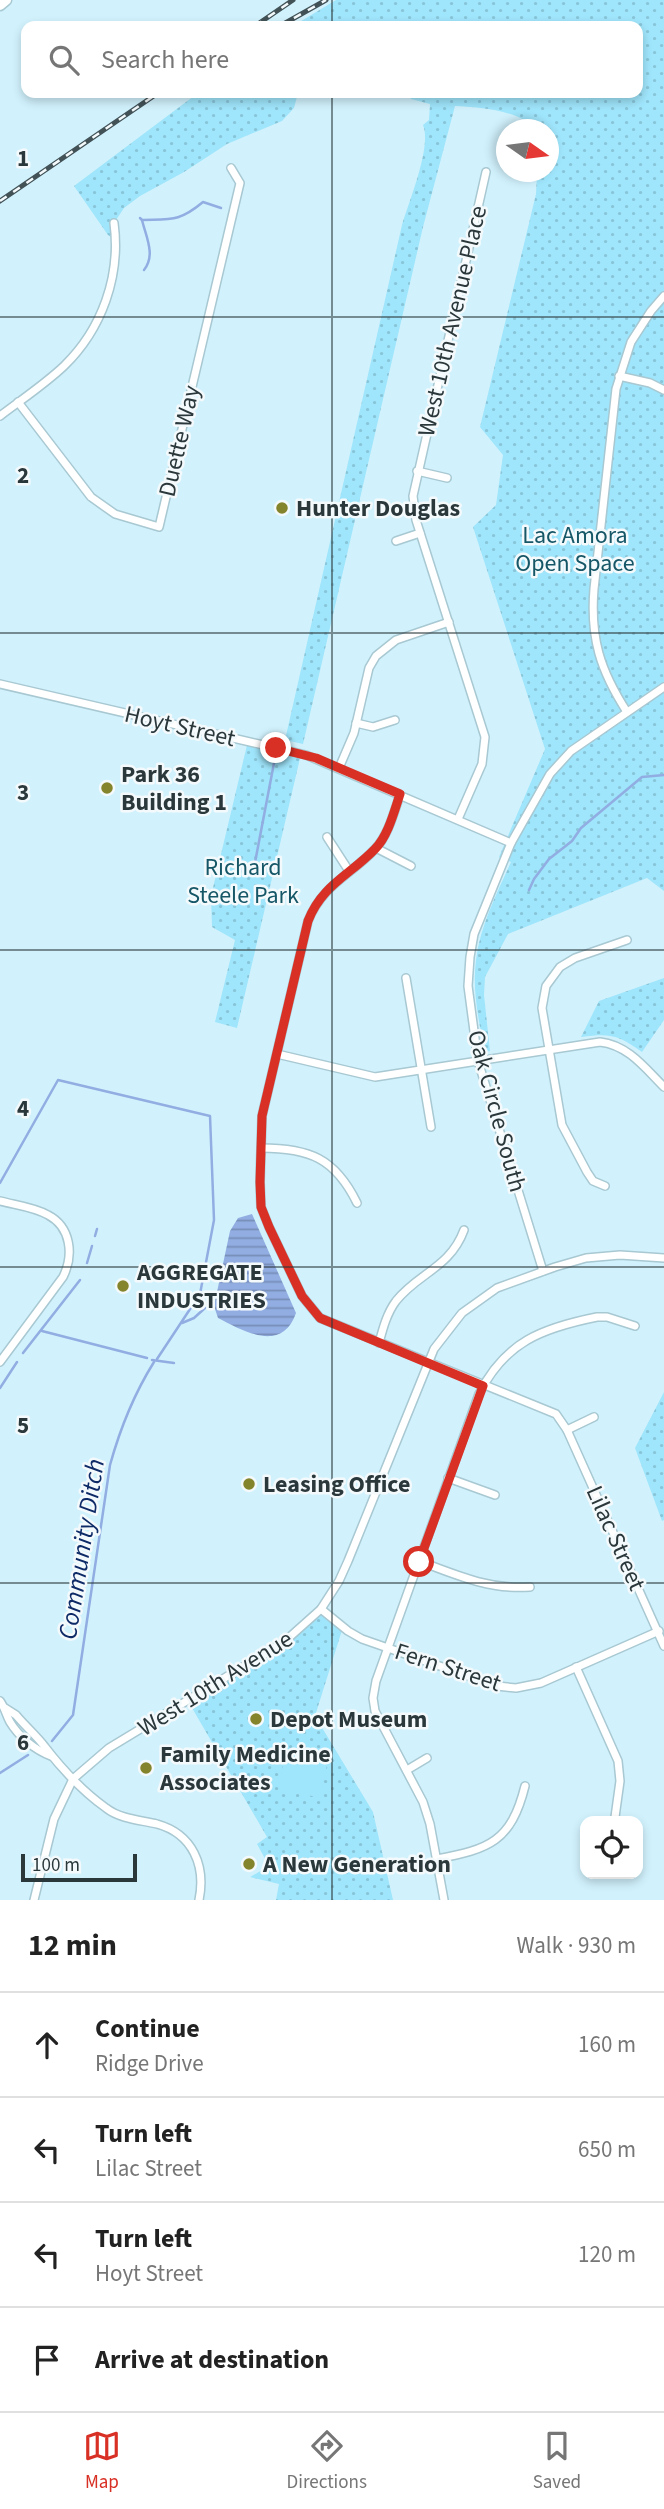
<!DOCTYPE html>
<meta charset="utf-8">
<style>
:root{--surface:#fff;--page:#f6f6f6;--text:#222;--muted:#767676;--line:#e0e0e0;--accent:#d93025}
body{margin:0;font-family:"Source Sans 3",sans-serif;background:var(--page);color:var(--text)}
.controls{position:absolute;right:21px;bottom:21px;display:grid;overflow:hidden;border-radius:14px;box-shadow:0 4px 10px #0003}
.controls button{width:63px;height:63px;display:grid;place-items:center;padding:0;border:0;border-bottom:2px solid var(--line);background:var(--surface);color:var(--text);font:35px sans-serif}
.compass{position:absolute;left:496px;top:119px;width:63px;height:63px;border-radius:50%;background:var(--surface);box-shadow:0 4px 10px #0003;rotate:104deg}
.scale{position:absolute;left:21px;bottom:18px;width:116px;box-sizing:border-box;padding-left:7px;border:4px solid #2a373b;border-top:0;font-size:19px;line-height:24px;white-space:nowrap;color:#2a373b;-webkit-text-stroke:5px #f4fafc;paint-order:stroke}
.stop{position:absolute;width:21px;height:21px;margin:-16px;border:5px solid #d93025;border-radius:50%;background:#fff}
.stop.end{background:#d93025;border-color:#fff;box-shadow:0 2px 7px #0008}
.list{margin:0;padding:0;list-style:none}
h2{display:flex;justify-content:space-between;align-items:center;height:91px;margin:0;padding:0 28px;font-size:30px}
h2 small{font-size:23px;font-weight:400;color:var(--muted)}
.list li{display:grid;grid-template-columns:46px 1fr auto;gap:21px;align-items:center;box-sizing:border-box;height:105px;padding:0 28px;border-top:2px solid var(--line)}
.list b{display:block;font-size:26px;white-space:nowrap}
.list p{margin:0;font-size:23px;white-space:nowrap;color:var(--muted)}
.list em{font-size:23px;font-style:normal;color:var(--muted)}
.icon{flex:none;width:38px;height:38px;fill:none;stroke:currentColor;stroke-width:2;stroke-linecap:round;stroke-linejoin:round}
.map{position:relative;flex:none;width:664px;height:1900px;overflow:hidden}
.search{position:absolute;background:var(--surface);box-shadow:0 4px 10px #0003;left:21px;right:21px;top:21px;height:77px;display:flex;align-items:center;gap:18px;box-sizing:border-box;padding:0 24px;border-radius:14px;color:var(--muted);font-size:26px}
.sheet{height:511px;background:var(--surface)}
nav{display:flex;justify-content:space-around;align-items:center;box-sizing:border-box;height:98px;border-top:2px solid var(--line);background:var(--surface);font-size:19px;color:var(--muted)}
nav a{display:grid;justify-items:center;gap:4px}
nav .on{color:var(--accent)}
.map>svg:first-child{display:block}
.park{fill:url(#park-dots)}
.pitch{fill:#9fe5fb}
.water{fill:url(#water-rules)}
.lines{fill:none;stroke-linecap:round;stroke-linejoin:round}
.stream{stroke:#91ade2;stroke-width:2.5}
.street-casing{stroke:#a8c8d2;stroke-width:10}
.secondary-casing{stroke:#a8c8d2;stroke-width:13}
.street{stroke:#fff;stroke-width:7}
.secondary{stroke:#fff;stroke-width:10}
.rail-casing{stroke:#425257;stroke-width:5}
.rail{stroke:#f4fafc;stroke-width:2.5;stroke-dasharray:8;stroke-linecap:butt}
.route{stroke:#d93025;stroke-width:9}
.grid{fill:none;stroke:#2a373b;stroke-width:2;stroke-opacity:0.55}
.poi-dot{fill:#84842d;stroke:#f4fafc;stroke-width:2.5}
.labels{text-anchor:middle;stroke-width:5;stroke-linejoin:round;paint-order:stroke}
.street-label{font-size:24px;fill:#2a373b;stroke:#f4fafc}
.poi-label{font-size:24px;font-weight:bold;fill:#2a373b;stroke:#f4fafc;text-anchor:start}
.park-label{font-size:24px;fill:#155667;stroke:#f4fafc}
.water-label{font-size:26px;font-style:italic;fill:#0e2b68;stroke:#f4fafc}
.grid-label{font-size:23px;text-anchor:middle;font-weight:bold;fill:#2a373b;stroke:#f4fafc;stroke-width:5;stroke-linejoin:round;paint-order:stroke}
</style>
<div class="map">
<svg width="664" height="1900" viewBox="0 0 664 1900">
<defs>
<pattern id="park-dots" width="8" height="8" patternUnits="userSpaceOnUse" patternTransform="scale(1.75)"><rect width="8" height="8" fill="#9fe5fb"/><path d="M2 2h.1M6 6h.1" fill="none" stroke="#89c5d8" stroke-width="1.8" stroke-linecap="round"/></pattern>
<pattern id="water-rules" width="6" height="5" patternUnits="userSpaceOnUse" patternTransform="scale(1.75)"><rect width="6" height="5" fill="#91ade2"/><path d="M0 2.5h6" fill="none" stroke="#778eb8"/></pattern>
</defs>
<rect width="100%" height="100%" fill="#d1f2fd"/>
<g class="park">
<path d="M336 0H664V891L647 878 508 934 485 977 484 995 490 1051 485 1052C479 1023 472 990 476 960 480 926 497 893 511 862L499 857 545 749 473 527 496 505 503 455 480 427 536 194 537 172H548V130L533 129C522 110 476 107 455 106L423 227 303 744 285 740 402 225C409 201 432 146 423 125L429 120 430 104 411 99 408 93H638V26H293Z"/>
<polygon points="198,93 298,93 294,108 282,121 227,144 184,172 140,196 124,208 114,223 116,240 108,235 74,186"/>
<polygon points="248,741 301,754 237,1028 215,1022 235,940 212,927 211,896"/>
<path d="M664 978V1020L642 1052C618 1035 611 1033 581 1037L599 1001Z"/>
<polygon points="664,1392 664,1520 662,1521 635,1448"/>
<polygon points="321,1609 343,1627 315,1716 373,1812 393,1900 276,1900 279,1884 250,1877 269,1866 257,1844 267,1837 188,1701 277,1647"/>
</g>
<polygon class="pitch" points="286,1751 328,1760 320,1798 278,1788"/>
<path class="water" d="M252 1214 296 1313C282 1353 245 1332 218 1318L214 1306 230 1231 238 1218Z"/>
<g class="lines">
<g class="stream">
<path d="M140 218 142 220C171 219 179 222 203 202L221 208"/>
<path d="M142 220C146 237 156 255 144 270"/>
<polyline points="253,873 274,763"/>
<polyline points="529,890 534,879 549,859 572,841 581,828 642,777 664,775"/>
<polyline points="0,1183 58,1080 210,1116 214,1220 200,1294 157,1359"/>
<polyline points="95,1236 97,1229"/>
<polyline points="87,1263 92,1246"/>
<polyline points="182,1323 194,1318 205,1308"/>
<polyline points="42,1331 147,1358"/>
<polyline points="23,1353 80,1280"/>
<polyline points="152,1360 174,1363"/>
<polyline points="0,1388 17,1362"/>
<path d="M52 1741 73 1715 110 1465C120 1429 134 1394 154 1362"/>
<polyline points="0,1773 28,1755"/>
</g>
<defs>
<g id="street">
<polyline points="619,376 650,383 664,390"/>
<polyline points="18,402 91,497 115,514 159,527 240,183 231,168"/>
<path d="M0 416C21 400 45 384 64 366 102 329 121 276 114 223"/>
<polyline points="417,471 447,478"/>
<polyline points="396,541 420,533"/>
<polyline points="0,684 306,755 511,843"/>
<path d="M627 712C600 670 590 638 594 589L616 389 631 342 651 311 664 296"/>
<polyline points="356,723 373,727 395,720"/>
<polyline points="339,768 354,733 369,668 376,656 396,640 449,622"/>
<path d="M400 795C394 812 388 836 375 849 351 875 322 885 308 921L262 1116 260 1182 261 1207 269 1227 302 1296 320 1318 556 1414 567 1430 664 1646"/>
<polyline points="458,819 482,764 485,737 416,520 413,496 486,172"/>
<polyline points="327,837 349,871"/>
<polyline points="376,848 411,866"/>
<polyline points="406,978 431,1127"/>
<path d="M277 1054 375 1077 600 1042C628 1045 645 1068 664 1087"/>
<path d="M261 1148C309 1148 335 1158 357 1203"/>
<polyline points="605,1186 593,1181 587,1172 562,1125 542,1008 546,986 560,967 575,958 627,940"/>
<path d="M0 1201C15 1205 34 1207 48 1215 71 1227 74 1255 63 1277L0 1362"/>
<polyline points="543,1271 478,1061 468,986 470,957 474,934 511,843 550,774 571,751 664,687"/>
<path d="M379 1343C383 1328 387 1313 396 1301 418 1273 450 1268 464 1230"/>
<polyline points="567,1430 594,1417"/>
<polyline points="448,1478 495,1495"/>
<path d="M419 1561C456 1575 490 1590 530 1587"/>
<polyline points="321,1609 348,1631 362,1639 497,1686 516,1688 541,1683 659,1631"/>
<polyline points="576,1667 618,1761 620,1781 615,1817"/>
<path d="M0 1701C5 1708 6 1715 10 1722 19 1737 35 1750 51 1756"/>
<path d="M5 1708 16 1715C25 1726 37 1736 45 1747 62 1769 82 1791 106 1808 120 1819 140 1820 157 1824 193 1834 206 1866 199 1900"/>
<polyline points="407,1770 427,1758"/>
<path d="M437 1859C489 1849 511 1842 525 1786"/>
<polyline points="34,1900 54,1819 73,1779 109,1748 284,1642 321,1609 339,1581 348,1561 434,1349 462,1313 497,1288 555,1267 586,1258 620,1255 664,1258"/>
<path d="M444 1900 430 1824 423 1802 375 1711 373 1698 376 1681 479 1394C505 1342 542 1328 597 1317H607L635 1326"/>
</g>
<polyline id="secondary" points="0,5 6,0"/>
</defs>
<use href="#street" class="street-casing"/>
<use href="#secondary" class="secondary-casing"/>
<use href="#street" class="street"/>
<use href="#secondary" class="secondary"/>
<defs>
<g id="rail">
<polyline points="255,26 293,0"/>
<polyline points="280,26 326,0"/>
<polyline points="0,201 158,93"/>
</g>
</defs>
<use href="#rail" class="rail-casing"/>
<use href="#rail" class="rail"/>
</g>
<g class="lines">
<path class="route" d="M276 748 316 758 400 794C394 812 388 836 375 849 350 875 322 885 308 921L262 1116 260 1182 261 1207 269 1227 302 1296 320 1318 483 1386 419 1562"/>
</g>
<path class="grid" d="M332 0V26M332 93V1900M0 317H664M0 633H664M0 950H664M0 1267H664M0 1583H664"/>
<g class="poi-dot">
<circle cx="282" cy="508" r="7"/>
<circle cx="107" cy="788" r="7"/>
<circle cx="123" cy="1286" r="7"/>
<circle cx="249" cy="1484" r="7"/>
<circle cx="256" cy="1719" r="7"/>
<circle cx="146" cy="1768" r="7"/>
<circle cx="249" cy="1864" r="7"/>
</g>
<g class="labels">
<g class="street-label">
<text transform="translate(452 321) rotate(-77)" y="8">West 10th Avenue Place</text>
<text transform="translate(179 441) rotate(-77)" y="8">Duette Way</text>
<text transform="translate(180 726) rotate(13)" y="8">Hoyt Street</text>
<text transform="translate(497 1111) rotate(75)" y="8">Oak Circle South</text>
<text transform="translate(616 1538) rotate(66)" y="8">Lilac Street</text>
<text transform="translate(448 1667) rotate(18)" y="8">Fern Street</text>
<text transform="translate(215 1683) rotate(-32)" y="8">West 10th Avenue</text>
</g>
<g class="poi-label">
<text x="296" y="516">Hunter Douglas</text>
<text x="121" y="782">Park 36<tspan x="121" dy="28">Building 1</tspan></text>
<text x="137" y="1280">AGGREGATE<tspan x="137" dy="28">INDUSTRIES</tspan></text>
<text x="263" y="1492">Leasing Office</text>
<text x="270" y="1727">Depot Museum</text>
<text x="160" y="1762">Family Medicine<tspan x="160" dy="28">Associates</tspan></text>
<text x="263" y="1872">A New Generation</text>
</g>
<g class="park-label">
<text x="575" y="543">Lac Amora<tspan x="575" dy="28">Open Space</tspan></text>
<text x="243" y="875">Richard<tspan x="243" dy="28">Steele Park</tspan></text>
</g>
<g class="water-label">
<text transform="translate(81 1549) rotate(-81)" y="9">Community Ditch</text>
</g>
</g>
<g class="grid-label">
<text x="23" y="166">1</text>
<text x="23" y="483">2</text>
<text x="23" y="800">3</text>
<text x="23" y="1116">4</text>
<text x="23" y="1433">5</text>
<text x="23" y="1750">6</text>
</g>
</svg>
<div class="controls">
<button><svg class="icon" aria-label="locate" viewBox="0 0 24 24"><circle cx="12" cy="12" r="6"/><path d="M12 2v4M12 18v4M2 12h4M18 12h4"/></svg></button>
</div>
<svg class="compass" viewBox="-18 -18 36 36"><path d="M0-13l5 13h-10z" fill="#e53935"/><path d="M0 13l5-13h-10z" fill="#767676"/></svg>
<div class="scale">100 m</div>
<div class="stop" style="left:419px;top:1562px"></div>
<div class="stop end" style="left:276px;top:748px"></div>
<div class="search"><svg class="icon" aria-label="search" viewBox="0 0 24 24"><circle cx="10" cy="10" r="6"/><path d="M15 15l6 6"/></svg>Search here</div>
</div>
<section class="sheet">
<h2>12 min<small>Walk · 930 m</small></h2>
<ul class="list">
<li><svg class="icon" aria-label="ahead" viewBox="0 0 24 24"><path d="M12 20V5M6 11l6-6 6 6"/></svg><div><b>Continue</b><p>Ridge Drive</p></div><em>160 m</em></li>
<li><svg class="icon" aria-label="left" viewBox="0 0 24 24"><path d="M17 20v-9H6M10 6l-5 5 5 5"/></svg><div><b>Turn left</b><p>Lilac Street</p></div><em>650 m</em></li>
<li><svg class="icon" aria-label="left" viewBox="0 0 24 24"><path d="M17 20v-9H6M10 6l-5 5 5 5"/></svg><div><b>Turn left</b><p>Hoyt Street</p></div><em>120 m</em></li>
<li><svg class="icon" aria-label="arrive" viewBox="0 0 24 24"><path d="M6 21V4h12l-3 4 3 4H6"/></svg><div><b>Arrive at destination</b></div></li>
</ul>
</section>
<nav>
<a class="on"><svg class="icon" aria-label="map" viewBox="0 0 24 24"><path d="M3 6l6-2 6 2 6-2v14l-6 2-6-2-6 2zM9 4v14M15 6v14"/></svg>Map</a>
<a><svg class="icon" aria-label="directions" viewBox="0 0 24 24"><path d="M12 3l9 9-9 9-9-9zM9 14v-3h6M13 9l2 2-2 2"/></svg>Directions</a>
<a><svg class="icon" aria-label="saved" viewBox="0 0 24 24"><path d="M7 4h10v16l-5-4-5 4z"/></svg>Saved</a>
</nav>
